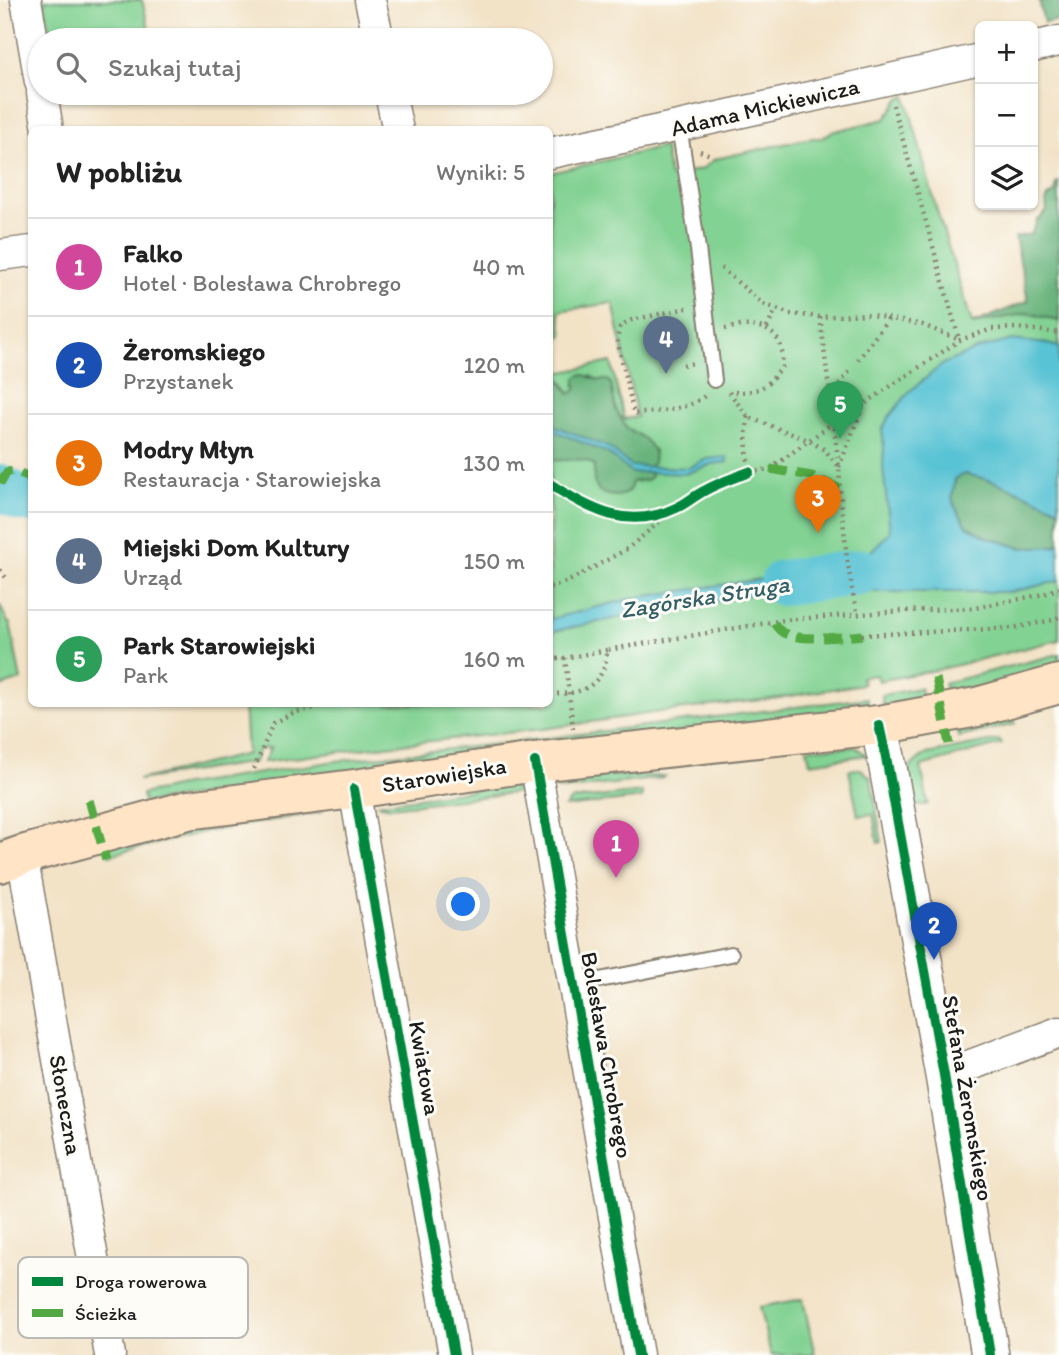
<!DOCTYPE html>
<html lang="pl">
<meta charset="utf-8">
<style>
:root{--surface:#fff;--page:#f2f2f2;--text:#222;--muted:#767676;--line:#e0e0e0;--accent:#db2777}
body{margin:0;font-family:Itim,sans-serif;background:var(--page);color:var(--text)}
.controls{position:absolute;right:21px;top:21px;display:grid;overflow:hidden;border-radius:10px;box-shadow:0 2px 5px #0004}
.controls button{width:63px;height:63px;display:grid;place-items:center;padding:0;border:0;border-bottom:2px solid var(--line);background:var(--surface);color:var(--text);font:35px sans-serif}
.you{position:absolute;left:464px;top:905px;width:24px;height:24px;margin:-18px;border:5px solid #fff;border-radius:50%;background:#1a73e8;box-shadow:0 0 0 10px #1a73e833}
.badge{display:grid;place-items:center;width:46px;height:46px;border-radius:50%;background:var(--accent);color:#fff;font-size:23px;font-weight:700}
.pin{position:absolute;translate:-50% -58px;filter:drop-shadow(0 2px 4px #0008)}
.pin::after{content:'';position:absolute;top:37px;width:24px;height:21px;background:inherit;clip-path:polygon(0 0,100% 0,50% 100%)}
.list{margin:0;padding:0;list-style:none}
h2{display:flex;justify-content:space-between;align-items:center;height:91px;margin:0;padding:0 28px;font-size:30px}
h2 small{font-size:23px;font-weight:400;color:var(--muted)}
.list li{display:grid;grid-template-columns:46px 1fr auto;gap:21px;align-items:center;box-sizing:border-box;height:98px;padding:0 28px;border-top:2px solid var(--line)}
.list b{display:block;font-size:26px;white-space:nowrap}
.list p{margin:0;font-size:23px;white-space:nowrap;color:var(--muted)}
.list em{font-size:23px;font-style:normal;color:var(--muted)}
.icon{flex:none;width:38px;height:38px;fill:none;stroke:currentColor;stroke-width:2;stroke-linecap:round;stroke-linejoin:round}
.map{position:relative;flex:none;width:1059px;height:1355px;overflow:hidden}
.search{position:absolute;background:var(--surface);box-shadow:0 2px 5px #0004;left:28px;top:28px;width:525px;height:77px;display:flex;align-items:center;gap:18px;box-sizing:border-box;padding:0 24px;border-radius:38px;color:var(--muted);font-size:26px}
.panel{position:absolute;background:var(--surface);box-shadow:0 2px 5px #0004;left:28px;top:126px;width:525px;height:581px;border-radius:10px}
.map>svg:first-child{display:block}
.green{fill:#82d293;stroke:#4f7758;stroke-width:2;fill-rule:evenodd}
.forest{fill:#69b47d;stroke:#42684c;stroke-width:2}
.water{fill:#59c3d4;stroke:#3a7078;stroke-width:2}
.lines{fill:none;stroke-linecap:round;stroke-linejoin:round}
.river{stroke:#59c3d4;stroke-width:46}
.service-casing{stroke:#877f71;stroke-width:18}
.minor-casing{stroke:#877f71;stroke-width:33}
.tertiary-casing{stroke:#877f71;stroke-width:40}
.secondary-casing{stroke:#877f71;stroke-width:42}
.path{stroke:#877f71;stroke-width:4.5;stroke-dasharray:2 5;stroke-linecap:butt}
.service{stroke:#fff;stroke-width:14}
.minor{stroke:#fff;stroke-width:30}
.tertiary{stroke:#fff;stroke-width:37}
.secondary{stroke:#ffe4c6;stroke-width:38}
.quiet{stroke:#52a943;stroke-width:9;stroke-dasharray:18 9;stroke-linecap:butt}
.cycleway-casing{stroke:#fdfcf7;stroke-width:15}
.cycleway{stroke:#00873e;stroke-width:10}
.labels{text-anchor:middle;stroke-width:6;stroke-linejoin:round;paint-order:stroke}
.street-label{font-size:23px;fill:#1c1c1c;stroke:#fdfcf7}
.water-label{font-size:24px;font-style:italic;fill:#345f66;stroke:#fdfcf7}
.key{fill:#fdfcf7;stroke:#bab9b5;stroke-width:2}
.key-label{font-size:19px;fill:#1c1c1c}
</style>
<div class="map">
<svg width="1059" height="1355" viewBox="0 0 1059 1355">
<rect width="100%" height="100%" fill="#fdfcf7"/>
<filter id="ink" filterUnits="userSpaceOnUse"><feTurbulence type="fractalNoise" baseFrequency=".0143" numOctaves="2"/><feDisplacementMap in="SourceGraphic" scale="14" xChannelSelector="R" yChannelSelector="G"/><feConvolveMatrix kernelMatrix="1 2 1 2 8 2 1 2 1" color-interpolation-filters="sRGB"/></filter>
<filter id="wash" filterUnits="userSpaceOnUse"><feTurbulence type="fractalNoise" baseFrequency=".00686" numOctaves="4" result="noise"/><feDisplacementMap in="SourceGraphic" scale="28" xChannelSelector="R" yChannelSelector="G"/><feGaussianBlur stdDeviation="1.57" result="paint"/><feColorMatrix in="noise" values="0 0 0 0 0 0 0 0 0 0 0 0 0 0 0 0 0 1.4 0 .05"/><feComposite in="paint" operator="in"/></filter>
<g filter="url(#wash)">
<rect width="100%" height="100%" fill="#f2e2c6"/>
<g class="green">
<polygon points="44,0 142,0 150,33 120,40 51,40"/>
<path d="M906 96 935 204 972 323 1028 313 1059 321V640L941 669 878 681 876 675 861 677 863 684 779 698 659 712 543 729 376 747 264 762 270 748 259 749 254 762 138 780 247 754 244 704H550V421L627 429 616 410 611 384 608 380H598L590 376 575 385 577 390 570 394 564 383 557 376 550 355V173L664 147 670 177 702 169 715 159 811 138H822L831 132 885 119 899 99ZM613 303 637 417 624 419 611 362 558 373 550 339 563 336 559 311Z"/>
<polygon points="0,605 8,623 10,623 21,680 0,687"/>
<polygon points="1059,654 1059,667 949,701 944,683"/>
<polygon points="920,688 923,705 883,705 882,695"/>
<polygon points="867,698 868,708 144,803 142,794 185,785 336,761 509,743"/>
<polygon points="1013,716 1015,724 959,737 956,726"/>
<path d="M999 740 1002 744 921 766 928 804 912 807 906 776C910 765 917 759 927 754Z"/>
<polygon points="855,747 867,755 810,763 807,748"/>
<polygon points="856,769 861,769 871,778 882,842 878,843 873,814 858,816 849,770"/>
<polygon points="574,775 665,776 662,778 562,790 556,789 563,779"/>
<polygon points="509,785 522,792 391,807 377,804"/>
<polygon points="642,792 642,798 565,807 571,800"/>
<polygon points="322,812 207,831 109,855 106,847 164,832"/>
<polygon points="53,817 55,824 54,830 0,850 0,836"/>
<polygon points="803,1299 815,1355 771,1355 759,1307"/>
</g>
<g class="forest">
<polygon points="1039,0 1059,0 1059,20 1044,23"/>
<path d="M1059 182V321L1028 313 972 324 1028 301 1015 237 1031 234 1037 221 1047 211C1045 201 1045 197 1055 193L1057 183Z"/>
<path d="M550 355 557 376 570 394 576 390V378L582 374 598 380H608L611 384 616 410 627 429 639 435 648 443 654 451 653 463 650 465 651 476 647 480 632 482C630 499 611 498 599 491L594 482V465C583 455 564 462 550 460Z"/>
<path d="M964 474C992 478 1033 497 1059 509V544L1054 546 1021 548 987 537 967 526 955 507 952 497 955 479Z"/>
</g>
<g class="water">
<path d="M1012 340 1048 344 1059 347V509C1033 497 992 478 964 474L955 479 952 497 955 507 967 526 987 537 1021 548 1054 546 1059 544V581L1011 592H869L867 584 855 586 854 579 861 577 860 576 854 577 853 569 864 567 863 560 869 557 871 551 890 532 883 467 884 446 882 430 888 418 910 391 943 364 978 349Z"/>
<polygon points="550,424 608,447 631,466 688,468 707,459 727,457 727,462 712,464 685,474 647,472 632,473 608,453 550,429"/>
<polygon points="9,484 31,494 31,507 17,503 3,496"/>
<polygon points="843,564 844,570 831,573 844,572 847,588 805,592 785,587 701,605 641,613 550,632 550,619 633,598 789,575 798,571"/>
</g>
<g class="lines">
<g class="river">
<polyline points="0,487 21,498 32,500"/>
<polyline points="783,583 861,572"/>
</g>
</g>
</g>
<g filter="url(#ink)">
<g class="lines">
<defs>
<g id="service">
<polyline points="679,126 698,249 714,380"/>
<polyline points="574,985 731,954"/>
</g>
<g id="minor">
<polyline points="26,0 40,82"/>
<polyline points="370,0 379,40"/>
<polyline points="1033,47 1059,41"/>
<polyline points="42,93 48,130"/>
<polyline points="390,93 398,130"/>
<polyline points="550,153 679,126 980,59"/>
<polyline points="0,255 32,251"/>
<polyline points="535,762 638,1355"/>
<polyline points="354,789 454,1355"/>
<polyline points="22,855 110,1355"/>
<polyline points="944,1075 1059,1032"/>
</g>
<polyline id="tertiary" points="879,725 886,757 944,1075 990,1355"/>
<polyline id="secondary" points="0,863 22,855 188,810 354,789 535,762 879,725 977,707 1059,684"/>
</defs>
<use href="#service" class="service-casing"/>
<use href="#minor" class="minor-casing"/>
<use href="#tertiary" class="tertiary-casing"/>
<use href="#secondary" class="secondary-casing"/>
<g class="path">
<polyline points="893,105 959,339"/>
<polyline points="700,151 713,156"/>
<polyline points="721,268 763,304 790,314 820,317 866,314 923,325 960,340"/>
<path d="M687 308 632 320 620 327 617 339 634 414C659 411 686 411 706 395"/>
<polyline points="820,317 839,466"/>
<polyline points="767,328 776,309"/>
<path d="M725 329C744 324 770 322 780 344 783 350 782 360 782 367 765 390 758 392 730 392"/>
<polyline points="858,360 889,318"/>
<polyline points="683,365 694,363"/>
<polyline points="729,392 748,417 808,440 825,450 839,467 840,489 847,559 852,589 858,615"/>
<polyline points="830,395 851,370"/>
<polyline points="748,417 746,437 749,472 770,469 834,422 864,404"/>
<polyline points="839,467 864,404 960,340 992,329 1018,328 1059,333"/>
<polyline points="0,570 7,579"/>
<polyline points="550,587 569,581 627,549 676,508"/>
<polyline points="862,635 1013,628 1053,620 1059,617"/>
<polyline points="550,660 565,658"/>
<path d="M550 693C581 697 606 684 607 650L784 620 901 611 975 608 1044 594 1059 588"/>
<polyline points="573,729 565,658 607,650"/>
<polyline points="254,769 273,723 293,713 331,704"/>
</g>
<use href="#service" class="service"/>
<use href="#minor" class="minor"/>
<use href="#tertiary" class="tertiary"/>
<use href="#secondary" class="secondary"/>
<g class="quiet">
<polyline points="770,469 812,476 840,489"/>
<polyline points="0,483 7,472 15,471 32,478"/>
<path d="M774 623C776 626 779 630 782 632 796 642 844 637 862 635"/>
<polyline points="936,678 949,744"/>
<polyline points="89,800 106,860"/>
</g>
<defs>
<g id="cycleway">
<path d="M550 484C590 510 628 531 676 508 686 504 694 496 704 491 718 483 734 478 749 472"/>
<polyline points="879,725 886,757 944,1075 990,1355"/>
<polyline points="535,762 638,1355"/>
<polyline points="354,789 454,1355"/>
</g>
</defs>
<use href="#cycleway" class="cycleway-casing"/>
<use href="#cycleway" class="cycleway"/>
</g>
</g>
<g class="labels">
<g class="street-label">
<text transform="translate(765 107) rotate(-13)" y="8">Adama Mickiewicza</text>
<text transform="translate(444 775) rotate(-9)" y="8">Starowiejska</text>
<text transform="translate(607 1055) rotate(80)" y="8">Bolesława Chrobrego</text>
<text transform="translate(425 1068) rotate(80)" y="8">Kwiatowa</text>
<text transform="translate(968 1098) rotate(80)" y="8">Stefana Żeromskiego</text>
<text transform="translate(66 1105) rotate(80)" y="8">Słoneczna</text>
</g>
<g class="water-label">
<text transform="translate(705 597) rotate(-9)" y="8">Zagórska Struga</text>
</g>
</g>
<rect x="18" y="1257" width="230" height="81" rx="10" class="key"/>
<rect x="32" y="1277" width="31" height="9" fill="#00873e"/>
<rect x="32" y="1309" width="31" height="8" fill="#52a943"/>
<g class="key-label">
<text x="75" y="1288">Droga rowerowa</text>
<text x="75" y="1320">Ścieżka</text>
</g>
</svg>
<div class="controls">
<button>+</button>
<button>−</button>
<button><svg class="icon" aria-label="layers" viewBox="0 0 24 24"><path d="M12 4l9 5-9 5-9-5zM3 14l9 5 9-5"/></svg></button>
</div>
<div class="you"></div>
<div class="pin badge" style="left:616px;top:878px;background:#d1479c">1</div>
<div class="pin badge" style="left:934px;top:960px;background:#1a4fb4">2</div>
<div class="pin badge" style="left:818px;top:533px;background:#e8710a">3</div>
<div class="pin badge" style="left:666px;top:374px;background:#5c6f8a">4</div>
<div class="pin badge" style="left:840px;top:439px;background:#2e9e5b">5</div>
<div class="search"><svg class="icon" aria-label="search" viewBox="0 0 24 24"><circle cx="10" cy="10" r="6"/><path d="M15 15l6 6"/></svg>Szukaj tutaj</div>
<section class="panel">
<h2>W pobliżu<small>Wyniki: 5</small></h2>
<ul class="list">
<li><span class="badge" style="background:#d1479c">1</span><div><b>Falko</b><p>Hotel · Bolesława Chrobrego</p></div><em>40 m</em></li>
<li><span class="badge" style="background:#1a4fb4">2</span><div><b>Żeromskiego</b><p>Przystanek</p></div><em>120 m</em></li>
<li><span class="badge" style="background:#e8710a">3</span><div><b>Modry Młyn</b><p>Restauracja · Starowiejska</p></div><em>130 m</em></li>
<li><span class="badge" style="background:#5c6f8a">4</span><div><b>Miejski Dom Kultury</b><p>Urząd</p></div><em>150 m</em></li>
<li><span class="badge" style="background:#2e9e5b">5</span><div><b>Park Starowiejski</b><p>Park</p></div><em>160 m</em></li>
</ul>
</section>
</div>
